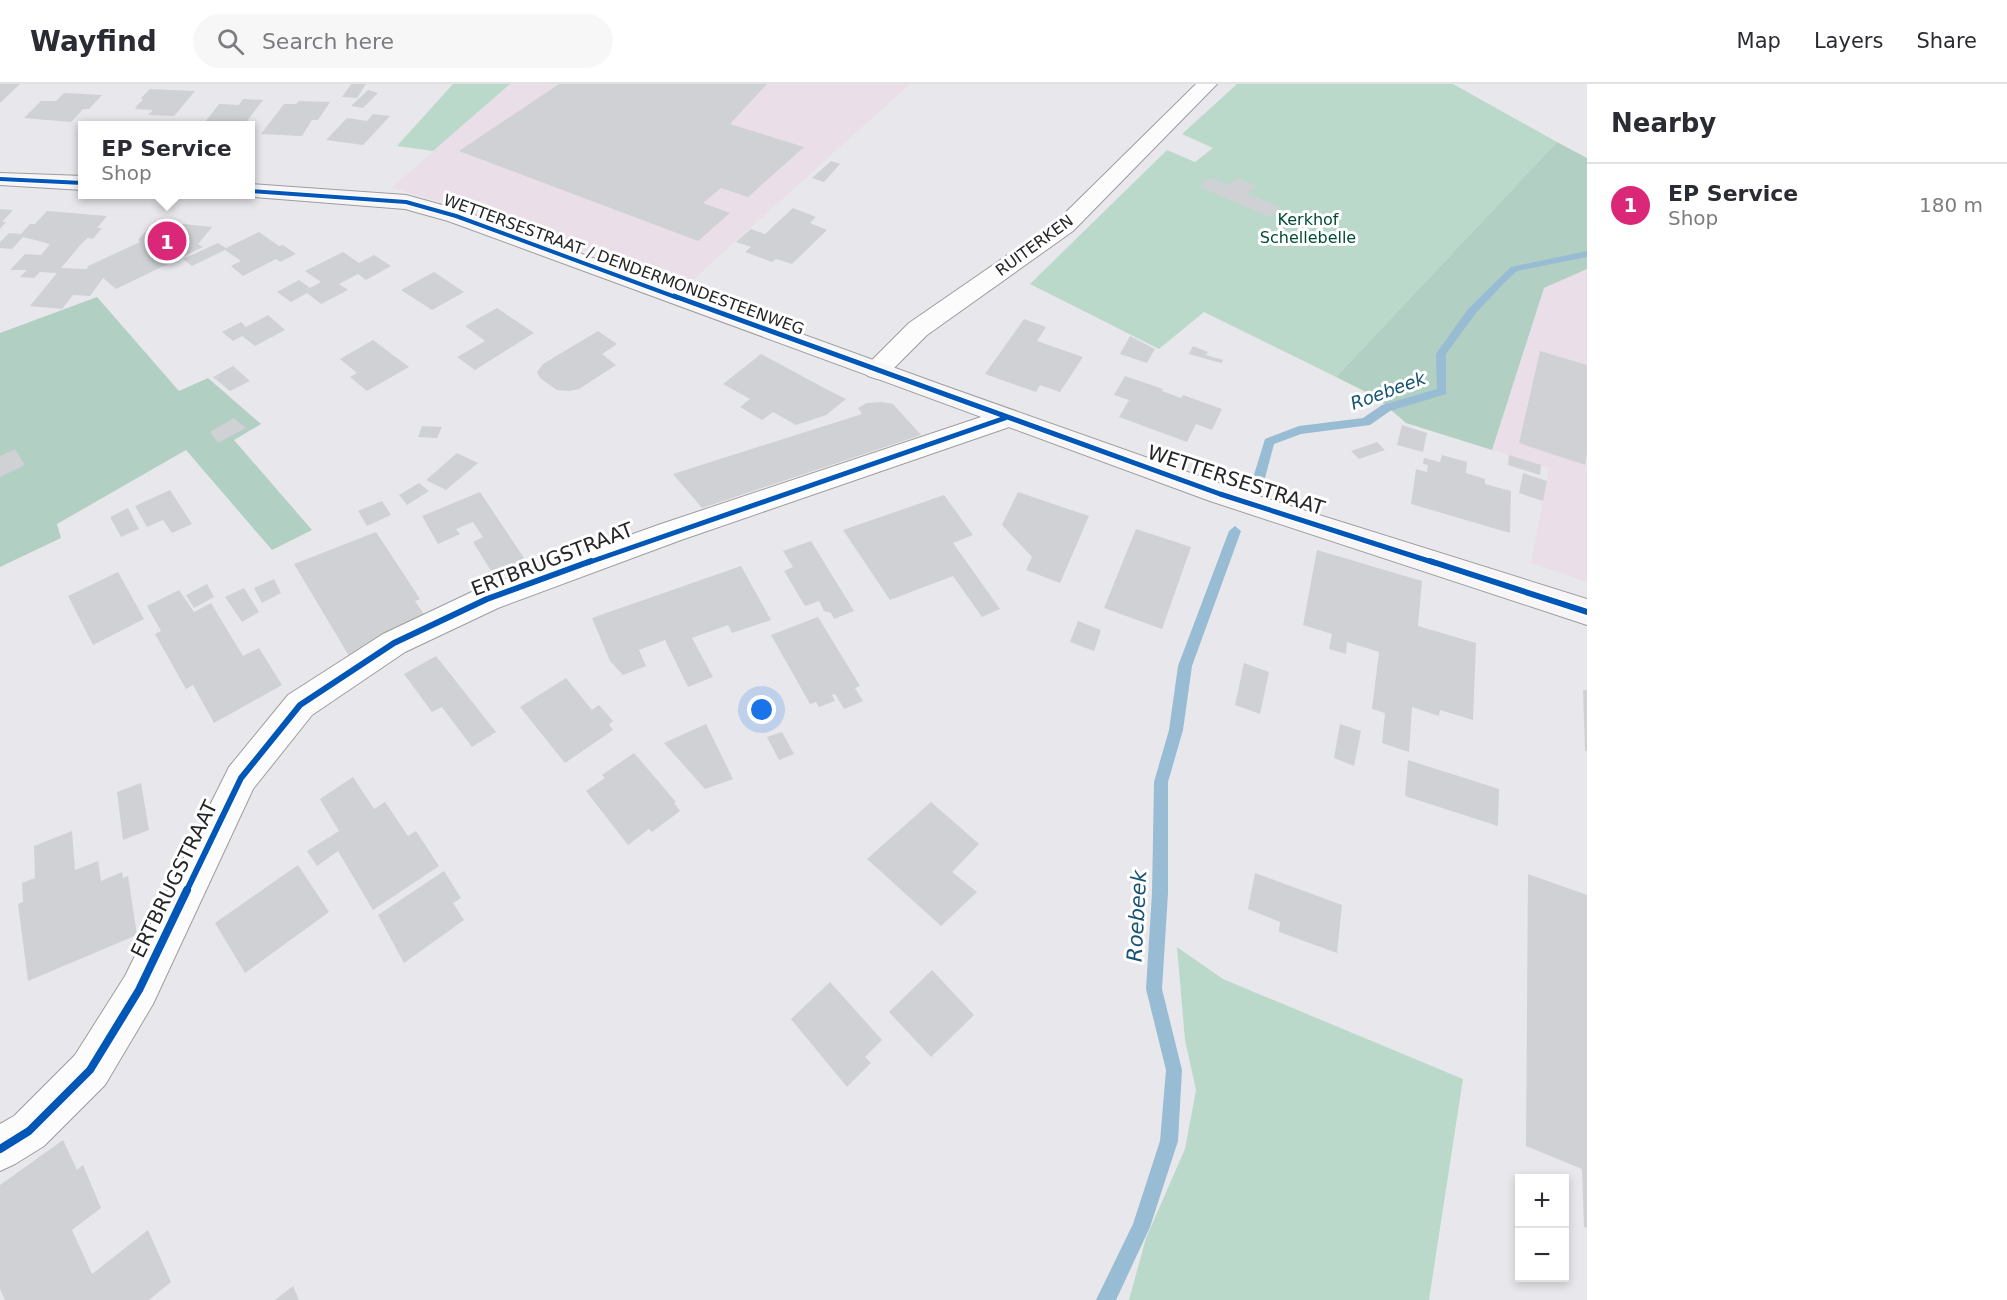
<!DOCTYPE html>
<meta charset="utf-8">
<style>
:root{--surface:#fff;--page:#f7f7f7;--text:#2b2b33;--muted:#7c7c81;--line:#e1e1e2;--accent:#db2777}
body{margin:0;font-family:"DejaVu Sans",sans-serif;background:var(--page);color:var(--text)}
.controls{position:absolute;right:18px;bottom:18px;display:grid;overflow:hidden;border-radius:0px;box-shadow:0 3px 9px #0003}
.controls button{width:54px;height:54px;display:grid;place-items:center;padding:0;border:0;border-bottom:2px solid var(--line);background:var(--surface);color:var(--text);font:30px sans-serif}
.you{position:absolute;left:762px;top:626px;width:21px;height:21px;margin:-15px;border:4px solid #fff;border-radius:50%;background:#1a73e8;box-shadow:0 0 0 9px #1a73e833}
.badge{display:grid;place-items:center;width:39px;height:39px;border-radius:50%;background:var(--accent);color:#fff;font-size:20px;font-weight:700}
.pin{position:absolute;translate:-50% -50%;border:3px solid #fff;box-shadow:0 2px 6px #0006}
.popup{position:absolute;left:78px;top:37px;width:177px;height:78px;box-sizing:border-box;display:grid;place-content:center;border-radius:0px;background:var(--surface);filter:drop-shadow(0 2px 4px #0005);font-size:20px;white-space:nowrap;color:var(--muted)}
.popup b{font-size:22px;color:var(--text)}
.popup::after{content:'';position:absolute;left:50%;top:100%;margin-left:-12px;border:12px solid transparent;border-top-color:var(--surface)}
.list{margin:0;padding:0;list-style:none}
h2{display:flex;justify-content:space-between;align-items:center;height:78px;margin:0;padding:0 24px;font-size:26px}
h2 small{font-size:20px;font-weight:400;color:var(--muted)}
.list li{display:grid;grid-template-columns:39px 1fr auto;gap:18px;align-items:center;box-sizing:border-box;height:84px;padding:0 24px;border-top:2px solid var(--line)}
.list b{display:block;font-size:22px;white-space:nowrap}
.list p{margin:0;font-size:20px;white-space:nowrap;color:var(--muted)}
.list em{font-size:20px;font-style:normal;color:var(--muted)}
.icon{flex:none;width:33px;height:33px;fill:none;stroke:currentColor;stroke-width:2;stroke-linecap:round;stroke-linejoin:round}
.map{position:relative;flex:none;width:1587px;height:1216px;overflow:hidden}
header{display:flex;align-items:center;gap:36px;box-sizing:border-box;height:84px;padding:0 30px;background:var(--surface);border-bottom:2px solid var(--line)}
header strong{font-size:28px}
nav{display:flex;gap:33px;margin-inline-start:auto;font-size:21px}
.search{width:420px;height:54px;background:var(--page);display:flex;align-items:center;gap:15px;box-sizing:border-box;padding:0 21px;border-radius:33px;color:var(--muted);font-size:22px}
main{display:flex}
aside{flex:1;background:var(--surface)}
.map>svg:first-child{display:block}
.industrial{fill:#eadfe9}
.green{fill:#bad9ca}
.forest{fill:#b1cfc2}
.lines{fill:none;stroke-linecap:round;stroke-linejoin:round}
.stream{fill:#98bcd3;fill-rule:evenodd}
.building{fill:#d0d1d4}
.street-casing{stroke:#9d9da0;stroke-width:2}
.secondary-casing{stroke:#9d9da0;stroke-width:2}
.street{fill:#fcfcfc;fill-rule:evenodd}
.secondary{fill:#f7f5f5;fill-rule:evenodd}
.cycleway-far3-casing{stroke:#fff;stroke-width:6}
.cycleway-far2-casing{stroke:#fff;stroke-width:8}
.cycleway-far1-casing{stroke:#fff;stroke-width:10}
.cycleway-casing{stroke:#fff;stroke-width:11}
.cycleway-far3{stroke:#0057b8;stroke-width:4}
.cycleway-far2{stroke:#0057b8;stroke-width:5}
.cycleway-far1{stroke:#0057b8;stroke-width:6}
.cycleway{stroke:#0057b8;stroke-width:8}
.labels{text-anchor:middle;stroke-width:6;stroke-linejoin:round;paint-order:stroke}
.far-park-label{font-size:16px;fill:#004c32;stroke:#fff}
.far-street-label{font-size:16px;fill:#252628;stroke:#fff}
.far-water-label{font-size:18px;font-style:italic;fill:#175474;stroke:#fff}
.street-label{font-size:20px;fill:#252628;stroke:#fff}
.water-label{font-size:21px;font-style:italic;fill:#175474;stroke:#fff}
</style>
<header>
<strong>Wayfind</strong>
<div class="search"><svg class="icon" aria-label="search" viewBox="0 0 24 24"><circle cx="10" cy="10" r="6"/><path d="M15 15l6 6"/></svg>Search here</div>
<nav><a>Map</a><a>Layers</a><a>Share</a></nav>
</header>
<main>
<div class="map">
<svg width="1587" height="1216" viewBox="0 0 1587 1216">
<rect width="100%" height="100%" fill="#e8e8ec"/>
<g class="industrial">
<polygon points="510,0 910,0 684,204 503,136 391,104"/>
<polygon points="1587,185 1587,498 1531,479 1549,384 1492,366 1544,204"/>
</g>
<g class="green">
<polygon points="453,0 510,0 433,67 397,62"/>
<polygon points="1237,0 1453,0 1557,58 1336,293 1204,228 1159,265 1030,200 1167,66 1195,78 1213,64 1182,50"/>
<polygon points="1177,863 1223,895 1463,995 1429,1216 1129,1216 1146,1154 1185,1065 1196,1006 1185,956"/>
</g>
<g class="forest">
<polygon points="1557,58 1587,74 1587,185 1544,204 1492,366 1406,339 1376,313 1336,293"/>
<polygon points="97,213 179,307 208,294 261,340 234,356 312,446 272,466 186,366 57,440 61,454 0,483 0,249"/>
</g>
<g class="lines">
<g class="stream">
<polygon points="1587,167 1587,173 1517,187 1503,200 1476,229 1446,270 1446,310 1390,327 1370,341 1301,350 1274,360 1265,394 1259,398 1255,397 1253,394 1265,355 1299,342 1363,334 1382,321 1437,305 1436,270 1468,225 1511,183"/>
<polygon points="1235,442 1241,447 1192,582 1183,646 1168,698 1168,809 1162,905 1182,986 1178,1057 1150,1143 1116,1216 1096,1216 1133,1140 1160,1057 1166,986 1146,905 1152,809 1154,698 1169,646 1178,582 1229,447"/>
</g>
</g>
<g class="building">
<polygon points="0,0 20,0 0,19"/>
<polygon points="351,0 366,0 357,14 342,13"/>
<polygon points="559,0 767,0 730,40 804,63 748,113 721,104 703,119 730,129 698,157 459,67"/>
<polygon points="150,5 195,7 174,32 148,31 153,26 135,25 137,23 135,23 143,16 141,14"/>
<polygon points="368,6 378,9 363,24 351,22"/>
<polygon points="64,9 102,11 89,25 83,25 71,38 24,34 41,17 56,17"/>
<polygon points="243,15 263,16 244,41 202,42 219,20 239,21"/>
<polygon points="299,17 330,18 318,36 312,36 302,52 261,50 284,20 296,20"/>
<polygon points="373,30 390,32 363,61 326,56 347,34 367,37"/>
<polygon points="831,77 840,80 824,98 812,94"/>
<polygon points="1211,94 1228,101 1238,94 1257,102 1248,109 1281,124 1269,133 1200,103 1204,100 1201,99"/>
<polygon points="793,124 816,133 810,139 827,146 792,180 776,175 772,178 745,168 751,163 736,158 751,145 765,150"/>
<polygon points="0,125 13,126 2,138 6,138 0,145"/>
<polygon points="47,127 107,132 97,144 102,144 93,155 88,154 83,158 61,184 87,185 88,182 140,158 138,156 155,137 212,143 198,160 203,163 116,205 103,194 90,212 73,211 62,225 30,222 57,189 40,188 34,194 20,193 27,186 10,186 25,170 41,171 50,160 23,153 12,165 0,164 0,158 9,149 21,150 30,140 35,140"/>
<polygon points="259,148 279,162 283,161 296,170 280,178 276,175 243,192 231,182 241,177 225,166 192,182 183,175 218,159 226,164"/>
<polygon points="343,168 359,179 374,171 391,182 366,196 358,190 339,200 348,206 321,220 307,209 291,218 277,208 299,196 310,204 321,198 305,187"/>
<polygon points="434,188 464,208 432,226 401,206"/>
<polygon points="497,224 534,249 475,286 457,273 485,257 465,242"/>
<polygon points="268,231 285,246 255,262 242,252 233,257 222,248 241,238 246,243"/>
<polygon points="1024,235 1046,243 1037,257 1083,273 1060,308 1040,301 1036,308 985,290"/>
<polygon points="598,247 617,260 602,270 616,281 579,305 570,307 557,306 540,294 537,288 543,280"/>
<polygon points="1130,252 1155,265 1147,279 1120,270"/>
<polygon points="373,256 409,283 367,307 350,293 357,289 340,275"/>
<polygon points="1193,262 1208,268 1206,271 1223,276 1221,279 1189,270"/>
<polygon points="1540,267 1587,281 1587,370 1585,381 1519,359"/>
<polygon points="761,270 828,306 846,315 826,331 796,341 773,328 762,336 740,323 750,315 723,300"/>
<polygon points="233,282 250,297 230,307 213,293"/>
<polygon points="1125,292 1163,305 1162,307 1181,314 1183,311 1222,325 1212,346 1196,340 1187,358 1119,333 1129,316 1114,311"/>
<polygon points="882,318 893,320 921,351 702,424 673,390 862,330 858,324 860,323 867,319"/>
<polygon points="234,334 246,344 218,359 210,348"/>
<polygon points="1402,341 1427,349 1423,368 1397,361"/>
<polygon points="422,342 442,343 437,354 418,353"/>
<polygon points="1377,358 1385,366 1359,375 1351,367"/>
<polygon points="15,365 25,381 0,393 0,372"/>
<polygon points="457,369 478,379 446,406 426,396"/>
<polygon points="1442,371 1467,378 1466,389 1485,395 1485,400 1511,407 1510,449 1411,420 1416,385 1427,388 1428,381 1423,380 1424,374 1440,378"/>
<polygon points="1509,371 1541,381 1540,391 1508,381"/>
<polygon points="1523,389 1547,397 1543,417 1519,409"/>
<polygon points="419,399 429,407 407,421 399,411"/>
<polygon points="170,406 192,440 172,449 163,436 147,443 135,422"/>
<polygon points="480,408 528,480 496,495 473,458 483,453 473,438 456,445 460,450 438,460 422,432"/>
<polygon points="1018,408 1089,432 1060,499 1026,486 1032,473 1002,441"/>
<polygon points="944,411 973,451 953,459 1000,525 982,533 953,492 890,516 843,446"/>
<polygon points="382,417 391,431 367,442 358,427"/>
<polygon points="128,424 139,445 121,453 110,433"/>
<polygon points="1136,445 1191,463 1162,545 1104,524"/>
<polygon points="376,448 420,515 415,517 425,532 349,572 294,480"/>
<polygon points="811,457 854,527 834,535 831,529 824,527 819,517 805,522 784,487 793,483 783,467"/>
<polygon points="1317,466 1422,497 1418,542 1476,559 1473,636 1440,626 1439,632 1412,623 1409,668 1382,659 1385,629 1372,625 1379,568 1347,558 1346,570 1329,565 1332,550 1303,541"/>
<polygon points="741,482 771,536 732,549 728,541 692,554 713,593 688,603 665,556 639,566 646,582 623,591 610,577 592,534"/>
<polygon points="118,488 144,535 93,561 68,512"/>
<polygon points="274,495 281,509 262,519 254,504"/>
<polygon points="207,500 214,513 194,524 186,511"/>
<polygon points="244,504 259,528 242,538 225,513"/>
<polygon points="179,506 194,528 211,519 243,572 259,564 282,601 214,639 193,601 186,605 155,550 161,547 147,522"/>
<polygon points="818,533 860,602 855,604 863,617 844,625 835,610 832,611 835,617 819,623 816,618 810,620 771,551"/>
<polygon points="1078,537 1101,546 1094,567 1070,558"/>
<polygon points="436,572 496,648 472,663 442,623 432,628 404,590"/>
<polygon points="1244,579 1269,588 1260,630 1235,621"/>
<polygon points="566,594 592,626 599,621 613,637 609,641 613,646 565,679 520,623"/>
<polygon points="1583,606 1587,606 1587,667 1585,667"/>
<polygon points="706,640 733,695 705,705 664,659"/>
<polygon points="1340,640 1361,647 1354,682 1334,674"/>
<polygon points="782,648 794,670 779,676 767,653"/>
<polygon points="634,669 676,718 674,719 680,727 652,748 649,745 628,761 586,707 605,694 602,691"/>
<polygon points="1408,676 1499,705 1498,742 1405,712"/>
<polygon points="353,693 374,725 385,718 408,752 416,747 439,782 373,826 338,767 317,782 307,767 339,747 320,715"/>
<polygon points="141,699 149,746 123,756 117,708"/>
<polygon points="931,718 979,760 952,788 977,808 941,842 867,775"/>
<polygon points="72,747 75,786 98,777 101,797 122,788 123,794 128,792 137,851 28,897 18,820 23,818 22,799 35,794 34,762"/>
<polygon points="298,781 329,828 245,889 215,839"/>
<polygon points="444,787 461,814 453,819 464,836 404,879 378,831"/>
<polygon points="1255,789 1342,821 1337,869 1279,848 1280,838 1248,825"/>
<polygon points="1528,790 1587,811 1587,1144 1584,1143 1582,1085 1526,1062"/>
<polygon points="932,886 974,931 931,973 889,928"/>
<polygon points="830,898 882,956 865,973 871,979 847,1003 791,935"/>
<polygon points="63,1056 77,1086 83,1081 101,1124 72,1146 92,1190 148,1146 171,1198 149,1216 5,1216 0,1205 0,1101"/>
<polygon points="293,1202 299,1216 275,1216"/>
</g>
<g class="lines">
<defs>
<g id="street">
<polygon points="1196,0 1217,0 1073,147 927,251 886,292 877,295 868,292 864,286 868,280 909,239 1057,137"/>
<polygon points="1005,325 1015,327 1018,334 1015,341 681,456 498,524 405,568 312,631 253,705 153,920 105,1001 44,1062 15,1080 0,1087 0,1040 14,1032 75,971 125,892 229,683 288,611 383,550 476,506 661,440"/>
</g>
<g id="secondary">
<polygon points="0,89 83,92 83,106 0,101"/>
<polygon points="251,100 406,111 464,127 942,301 1230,403 1587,515 1587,541 1210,417 448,137 405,125 243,112 251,110"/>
</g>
</defs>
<use href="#street" class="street-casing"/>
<use href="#secondary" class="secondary-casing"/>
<use href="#street" class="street"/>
<use href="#secondary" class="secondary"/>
<defs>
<g id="cycleway-far3">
<polyline points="0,95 83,99"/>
<polyline points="251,107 406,118 456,132 678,214"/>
</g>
<g id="cycleway-far2">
<polyline points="674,212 1220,410 1435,479"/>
<polyline points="587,479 1005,334"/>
</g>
<g id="cycleway-far1">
<polyline points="1430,477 1587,528"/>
<polyline points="186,808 241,694 300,621 394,559 487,515 591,477"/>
</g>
<polyline id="cycleway" points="0,1065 29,1047 90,986 139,906 187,806"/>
</defs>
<use href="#cycleway-far3" class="cycleway-far3-casing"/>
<use href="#cycleway-far2" class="cycleway-far2-casing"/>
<use href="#cycleway-far1" class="cycleway-far1-casing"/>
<use href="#cycleway" class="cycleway-casing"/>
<use href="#cycleway-far3" class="cycleway-far3"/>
<use href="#cycleway-far2" class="cycleway-far2"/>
<use href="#cycleway-far1" class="cycleway-far1"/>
<use href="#cycleway" class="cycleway"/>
</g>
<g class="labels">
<g class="far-park-label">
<text x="1308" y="141">Kerkhof<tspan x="1308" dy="18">Schellebelle</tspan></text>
</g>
<g class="far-street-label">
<text transform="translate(1034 161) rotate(-36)" y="6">RUITERKEN</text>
<text transform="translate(624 180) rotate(20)" y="6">WETTERSESTRAAT / DENDERMONDESTEENWEG</text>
</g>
<g class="far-water-label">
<text transform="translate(1388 307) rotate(-20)" y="6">Roebeek</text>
</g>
<g class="street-label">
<text transform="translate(1236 396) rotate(18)" y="7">WETTERSESTRAAT</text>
<text transform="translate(552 475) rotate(-21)" y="7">ERTBRUGSTRAAT</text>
<text transform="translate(174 795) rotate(-64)" y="7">ERTBRUGSTRAAT</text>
</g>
<g class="water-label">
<text transform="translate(1137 832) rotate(-87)" y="7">Roebeek</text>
</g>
</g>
</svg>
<div class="controls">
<button>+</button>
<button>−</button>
</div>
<div class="you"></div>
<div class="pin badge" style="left:167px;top:157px">1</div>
<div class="popup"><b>EP Service</b>Shop</div>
</div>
<aside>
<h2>Nearby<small></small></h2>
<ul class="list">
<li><span class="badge">1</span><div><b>EP Service</b><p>Shop</p></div><em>180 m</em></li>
</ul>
</aside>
</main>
